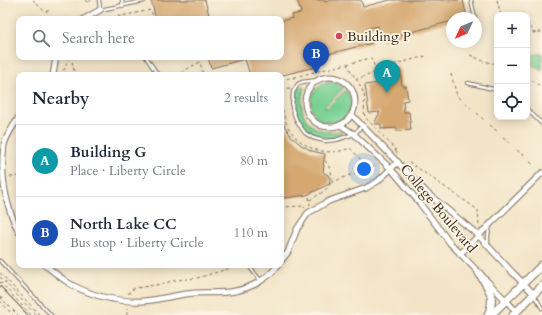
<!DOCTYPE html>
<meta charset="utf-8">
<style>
:root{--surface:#fff;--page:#f2f2f3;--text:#1f2937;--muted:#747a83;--line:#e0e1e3;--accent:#db2777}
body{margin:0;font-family:Cardo,serif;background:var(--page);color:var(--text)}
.controls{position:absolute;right:12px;top:12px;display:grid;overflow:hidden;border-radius:8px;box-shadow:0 2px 10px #0003}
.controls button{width:36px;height:36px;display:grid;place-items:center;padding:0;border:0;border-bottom:1px solid var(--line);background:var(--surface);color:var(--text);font:20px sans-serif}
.compass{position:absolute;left:446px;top:12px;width:36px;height:36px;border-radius:50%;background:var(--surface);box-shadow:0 2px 10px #0003;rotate:226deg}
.you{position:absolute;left:364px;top:169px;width:14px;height:14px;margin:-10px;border:3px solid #fff;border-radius:50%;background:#1a73e8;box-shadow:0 0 0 6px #1a73e833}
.badge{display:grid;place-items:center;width:26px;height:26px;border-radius:50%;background:var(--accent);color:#fff;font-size:13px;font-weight:700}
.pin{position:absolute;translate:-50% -33px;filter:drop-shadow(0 1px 2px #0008)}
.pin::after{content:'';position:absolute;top:21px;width:14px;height:12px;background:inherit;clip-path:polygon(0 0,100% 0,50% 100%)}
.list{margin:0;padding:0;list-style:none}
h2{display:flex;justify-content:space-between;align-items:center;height:52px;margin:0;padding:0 16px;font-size:17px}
h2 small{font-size:13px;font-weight:400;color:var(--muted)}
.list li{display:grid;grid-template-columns:26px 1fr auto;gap:12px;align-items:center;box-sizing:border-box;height:72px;padding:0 16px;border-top:1px solid var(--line)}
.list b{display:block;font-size:15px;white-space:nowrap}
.list p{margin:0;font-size:13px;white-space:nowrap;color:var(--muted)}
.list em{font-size:13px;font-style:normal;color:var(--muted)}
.icon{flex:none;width:22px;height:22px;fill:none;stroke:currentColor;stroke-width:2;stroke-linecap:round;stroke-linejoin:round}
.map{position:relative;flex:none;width:542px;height:315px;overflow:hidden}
.search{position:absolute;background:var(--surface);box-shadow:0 2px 10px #0003;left:16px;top:16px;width:268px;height:44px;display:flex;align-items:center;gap:10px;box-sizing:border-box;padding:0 14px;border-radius:8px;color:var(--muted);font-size:15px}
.panel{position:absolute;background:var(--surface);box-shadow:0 2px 10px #0003;left:16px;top:72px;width:268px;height:196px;border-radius:8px}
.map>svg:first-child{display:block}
.green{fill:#79d095;stroke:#5a7d5a}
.building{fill:#d6a871}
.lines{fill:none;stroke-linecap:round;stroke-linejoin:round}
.lane-casing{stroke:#7b6b59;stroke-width:4.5}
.street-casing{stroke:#7b6b59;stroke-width:7}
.secondary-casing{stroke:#7b6b59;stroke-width:9}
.path{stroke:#7b6b59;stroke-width:1;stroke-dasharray:3 3;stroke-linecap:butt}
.lane{stroke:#fff;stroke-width:2.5}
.street{stroke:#fff;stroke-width:5}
.secondary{stroke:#fff;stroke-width:7}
.tram{stroke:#3b2a1e;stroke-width:1}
.poi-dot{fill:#d1495b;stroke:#fcf5e5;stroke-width:1.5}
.labels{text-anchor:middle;stroke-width:3.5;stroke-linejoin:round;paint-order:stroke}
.poi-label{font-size:14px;fill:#3b2a1e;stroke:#fcf5e5;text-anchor:start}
.street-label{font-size:14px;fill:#3b2a1e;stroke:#fcf5e5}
</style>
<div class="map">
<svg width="542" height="315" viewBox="0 0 542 315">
<rect width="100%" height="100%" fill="#fcf5e5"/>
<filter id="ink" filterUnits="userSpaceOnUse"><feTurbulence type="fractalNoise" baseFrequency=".025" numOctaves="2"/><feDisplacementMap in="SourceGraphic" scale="8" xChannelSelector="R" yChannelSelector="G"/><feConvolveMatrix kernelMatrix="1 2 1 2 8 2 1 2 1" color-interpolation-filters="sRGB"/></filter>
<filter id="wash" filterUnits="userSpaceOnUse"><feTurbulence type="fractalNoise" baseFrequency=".012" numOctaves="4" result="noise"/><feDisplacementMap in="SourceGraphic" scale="16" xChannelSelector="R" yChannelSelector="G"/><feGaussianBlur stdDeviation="0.9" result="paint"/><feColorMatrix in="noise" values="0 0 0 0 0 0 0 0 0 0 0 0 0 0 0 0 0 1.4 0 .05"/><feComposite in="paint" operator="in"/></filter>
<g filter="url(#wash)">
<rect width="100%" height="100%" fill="#f2e4c7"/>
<g class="green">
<polygon points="542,53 542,70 527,62 527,57"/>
<path d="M331 82 341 85 344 88 325 106V108H327L346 90C351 96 352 103 350 110 347 116 342 121 336 122 309 129 299 87 331 82Z"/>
<path d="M300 86 303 87 304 88C304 93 301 98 302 104 302 126 321 134 341 131L342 134 341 137C316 144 292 123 296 97 296 93 297 89 300 86Z"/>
</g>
<g id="blocks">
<g class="building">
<polygon points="151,0 205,0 210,19 156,19"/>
<polygon points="297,0 325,0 325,2 331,0 361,0 363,7 390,0 463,0 467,17 452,18 452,21 382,40 378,26 368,28 372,43 312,58 315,67 283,75 250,75 245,59 211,68 208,57 281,57 281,21 292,18 292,15 301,13"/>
<polygon points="400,69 402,86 406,86 408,100 403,101 404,112 409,112 411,130 397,131 397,128 381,129 381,124 374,124 380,112 369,113 365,85 378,83 377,80 388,76 388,73"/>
<polygon points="281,120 291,136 301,145 312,151 325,154 323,165 324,165 323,172 328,175 330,179 329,184 307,195 286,198 281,197"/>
</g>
</g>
</g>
<g filter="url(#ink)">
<use href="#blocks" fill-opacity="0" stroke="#7b6b59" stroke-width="1"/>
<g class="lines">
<defs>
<g id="lane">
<polyline points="99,0 100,10 144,1"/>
<polyline points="122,0 123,6"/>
<polyline points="471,0 475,18"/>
<polyline points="146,57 158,75"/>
<polyline points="318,80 302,82 298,84 293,92 292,108 297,122 305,133 313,138 325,141 336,140 354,134 362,126"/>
<polyline points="468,83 497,90"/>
<polyline points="527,109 542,124"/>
<polyline points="488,244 488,235 490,225"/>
<polyline points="0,261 51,315"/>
<polyline points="249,265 252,270 261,281"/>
<polyline points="534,295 542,308"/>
</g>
<g id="street">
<polyline points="84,19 100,10"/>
<polyline points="53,75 56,57"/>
<circle cx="330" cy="102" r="25"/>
<polyline points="352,115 427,193 478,235 512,272 534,294"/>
<path d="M19 117 17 120C13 127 6 136 4 145 0 174 5 206 19 232"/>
<polyline points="340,125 354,134 391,169 418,201 450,243 517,312"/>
<polyline points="460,254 542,173"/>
<polyline points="281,261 288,252 297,229 308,213 329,201 366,188 378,181 398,162"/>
<path d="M45 265C54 272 63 280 72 285 93 296 119 302 143 301 161 300 177 294 195 293 208 292 222 294 235 291 251 288 268 279 278 265"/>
</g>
<g id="secondary">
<path d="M479 273C489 290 496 295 488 315"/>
<polyline points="491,315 542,265"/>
<polyline points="513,315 542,286"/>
</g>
</defs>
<use href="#lane" class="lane-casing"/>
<use href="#street" class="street-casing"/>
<use href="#secondary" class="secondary-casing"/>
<g class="path">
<polyline points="33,0 45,12 50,10 51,10"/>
<polyline points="85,0 88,3 91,0"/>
<polyline points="497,0 501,15"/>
<polyline points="523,13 523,15"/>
<polyline points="106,19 151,10 154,19"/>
<polyline points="527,22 533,33 537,32 542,32"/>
<polyline points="470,55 483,61 497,64"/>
<polyline points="72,57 71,57 75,75"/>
<polyline points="347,64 371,58 377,72 357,79"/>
<polyline points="376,69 426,56"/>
<polyline points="63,70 65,69 68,57"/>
<polyline points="451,74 457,96 460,99"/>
<polyline points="176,75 200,62 203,75"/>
<polyline points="223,75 224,74"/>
<path d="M294 77 347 64C352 75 361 83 364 95 366 103 363 110 365 117L396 150 395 151"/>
<polyline points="527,77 542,87"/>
<polyline points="281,80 294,77 294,81"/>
<polyline points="281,89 290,88"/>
<polyline points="466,103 471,108"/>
<path d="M281 104C283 111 284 118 287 125 299 148 326 158 350 148L367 166 370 167 330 183"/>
<polyline points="477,113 484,120"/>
<polyline points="490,125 498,132"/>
<polyline points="503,138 511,144"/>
<polyline points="517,150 524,156"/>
<polyline points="395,151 399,154"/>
<polyline points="409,162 478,210 479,226"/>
<polyline points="530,162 534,165"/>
<polyline points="371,167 377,165"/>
<polyline points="10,177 19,176"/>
<polyline points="309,197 310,205"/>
<path d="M310 200C316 196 324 192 328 187 336 178 330 166 323 158"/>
<polyline points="281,207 304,206 304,208"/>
<polyline points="0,273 40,315"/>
<polyline points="0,277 36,315"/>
<polyline points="0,282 31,315"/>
<polyline points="129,294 129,292 131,290 136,288 156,285 177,280 197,278 228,269 235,265"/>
<polyline points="0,297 18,315"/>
<polyline points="0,301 13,315"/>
<polyline points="127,315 127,308"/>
</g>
<use href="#lane" class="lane"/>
<use href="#street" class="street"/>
<use href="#secondary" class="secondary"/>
<polyline class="tram" points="0,286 28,315"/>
</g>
</g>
<circle class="poi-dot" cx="339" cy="36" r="4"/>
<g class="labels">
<g class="poi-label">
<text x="347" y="41">Building P</text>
</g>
<g class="street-label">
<text transform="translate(439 208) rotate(50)" y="5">College Boulevard</text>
</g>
</g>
</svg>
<div class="controls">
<button>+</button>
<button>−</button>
<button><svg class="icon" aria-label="locate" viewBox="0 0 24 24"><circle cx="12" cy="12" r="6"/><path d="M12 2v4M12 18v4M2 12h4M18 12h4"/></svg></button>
</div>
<svg class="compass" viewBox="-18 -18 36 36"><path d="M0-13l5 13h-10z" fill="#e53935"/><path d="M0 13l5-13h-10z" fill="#747a83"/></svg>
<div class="you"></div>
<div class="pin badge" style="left:387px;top:93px;background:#0f9aa8">A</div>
<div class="pin badge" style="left:316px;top:74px;background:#1a4fb4">B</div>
<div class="search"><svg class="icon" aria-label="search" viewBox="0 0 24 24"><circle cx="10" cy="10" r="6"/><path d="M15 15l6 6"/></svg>Search here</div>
<section class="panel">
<h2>Nearby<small>2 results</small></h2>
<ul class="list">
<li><span class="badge" style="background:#0f9aa8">A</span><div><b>Building G</b><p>Place · Liberty Circle</p></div><em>80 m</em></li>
<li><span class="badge" style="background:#1a4fb4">B</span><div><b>North Lake CC</b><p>Bus stop · Liberty Circle</p></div><em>110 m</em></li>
</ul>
</section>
</div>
